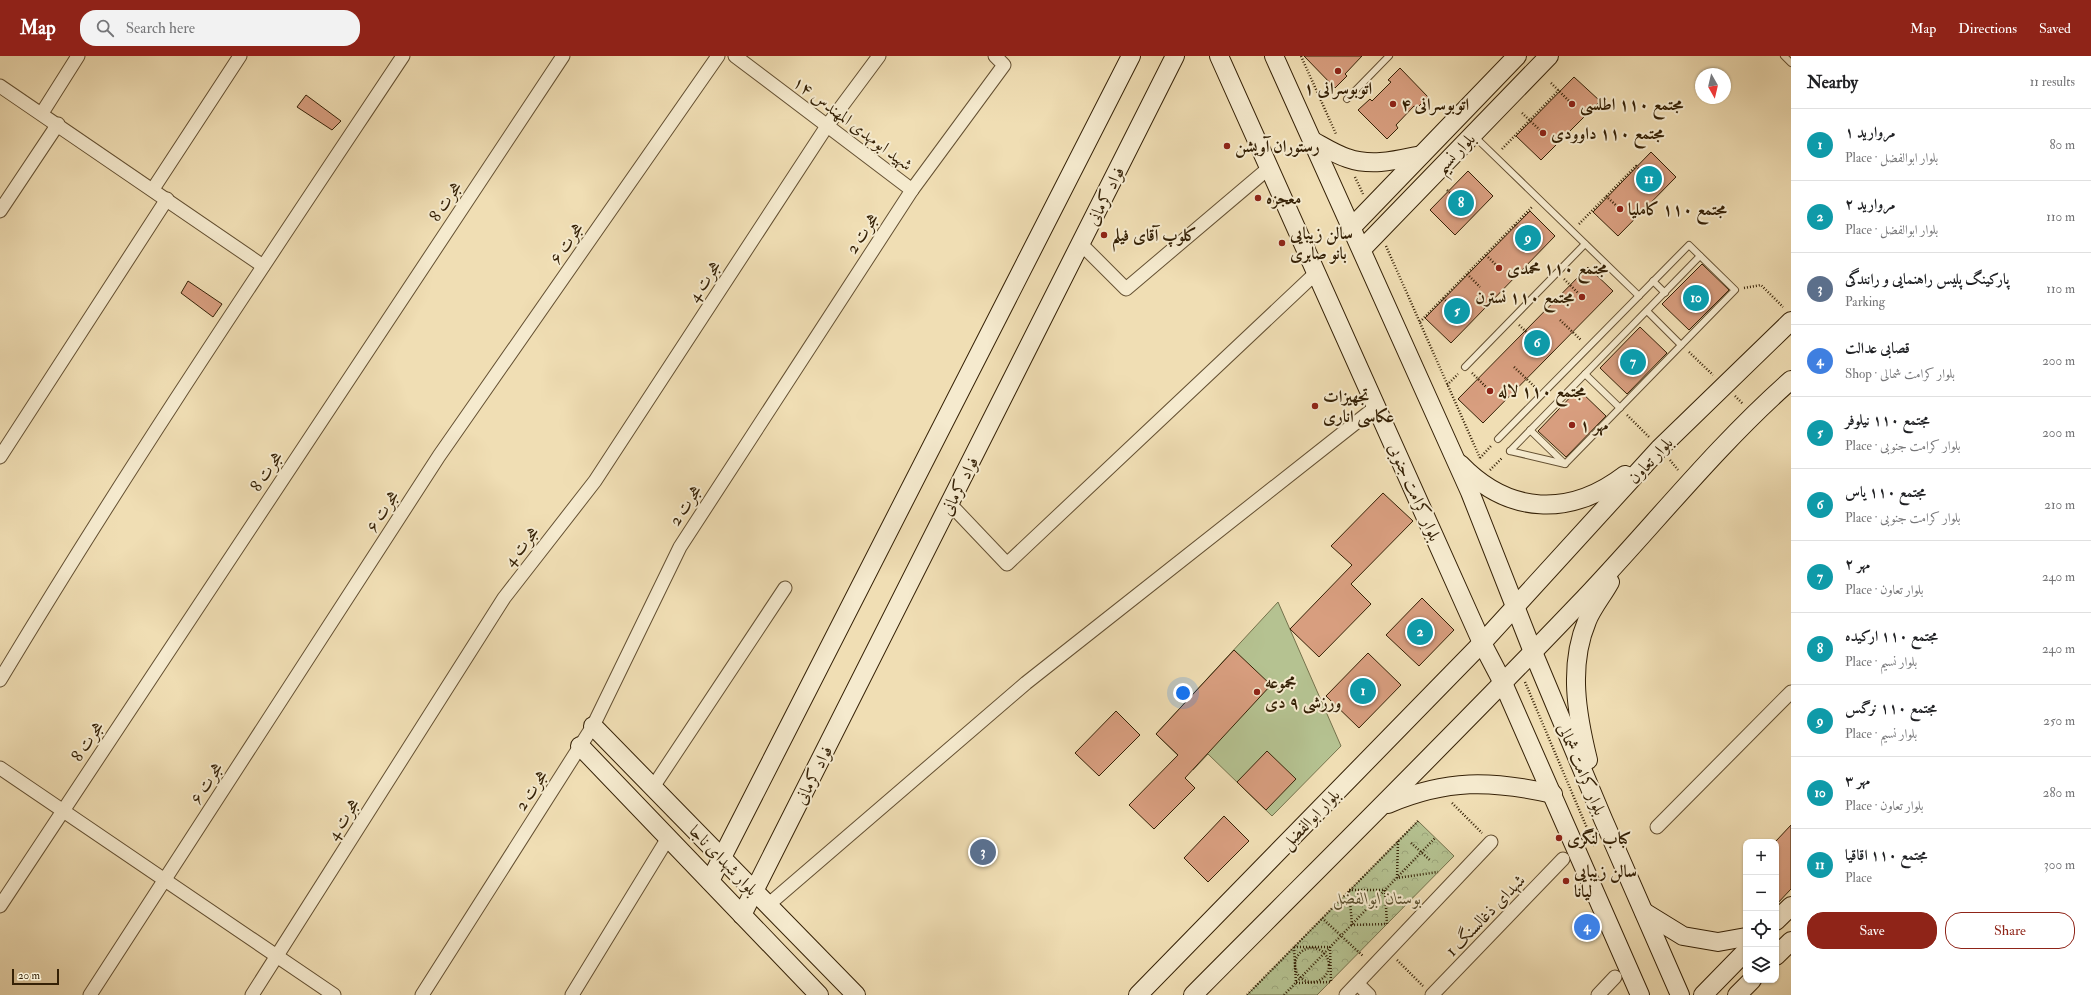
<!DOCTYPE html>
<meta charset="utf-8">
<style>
:root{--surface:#fff;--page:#f2f2f2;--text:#202124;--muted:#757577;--line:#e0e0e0;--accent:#8f2418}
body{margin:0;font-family:"IM FELL Double Pica",Amiri,serif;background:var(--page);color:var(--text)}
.controls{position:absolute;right:12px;bottom:12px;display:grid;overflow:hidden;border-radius:8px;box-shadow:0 1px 3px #0004}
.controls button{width:36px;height:36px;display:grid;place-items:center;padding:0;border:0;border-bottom:1px solid var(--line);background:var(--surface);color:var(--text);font:20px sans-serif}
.compass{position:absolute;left:1695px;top:12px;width:36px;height:36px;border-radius:50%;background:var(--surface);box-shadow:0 1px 3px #0004;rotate:172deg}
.scale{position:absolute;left:12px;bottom:10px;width:47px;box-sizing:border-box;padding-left:4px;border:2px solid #352106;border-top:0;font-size:11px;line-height:14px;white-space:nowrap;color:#352106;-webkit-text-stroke:3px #f5eace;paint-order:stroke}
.you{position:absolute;left:1183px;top:637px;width:14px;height:14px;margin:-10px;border:3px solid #fff;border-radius:50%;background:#1a73e8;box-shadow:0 0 0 6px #1a73e833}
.badge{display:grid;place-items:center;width:26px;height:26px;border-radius:50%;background:var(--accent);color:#fff;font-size:13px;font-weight:700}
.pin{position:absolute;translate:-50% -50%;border:2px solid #fff;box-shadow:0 1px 4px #0006}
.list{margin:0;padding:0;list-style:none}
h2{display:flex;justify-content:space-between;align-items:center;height:52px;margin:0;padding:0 16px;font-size:17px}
h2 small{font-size:13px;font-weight:400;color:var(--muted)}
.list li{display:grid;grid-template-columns:26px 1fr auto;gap:12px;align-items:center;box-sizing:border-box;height:72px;padding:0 16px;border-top:1px solid var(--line)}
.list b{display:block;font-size:15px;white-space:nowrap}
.list p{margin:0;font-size:13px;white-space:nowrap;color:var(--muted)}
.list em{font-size:13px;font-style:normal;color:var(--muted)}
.actions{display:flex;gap:8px;padding:12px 16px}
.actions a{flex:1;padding:9px 0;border:1px solid var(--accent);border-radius:16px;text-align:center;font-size:14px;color:var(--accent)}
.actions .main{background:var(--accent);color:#fff}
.icon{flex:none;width:22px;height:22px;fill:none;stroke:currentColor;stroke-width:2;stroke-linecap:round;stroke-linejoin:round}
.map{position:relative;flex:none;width:1791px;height:939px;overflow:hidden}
header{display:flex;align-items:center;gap:24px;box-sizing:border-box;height:56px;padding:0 20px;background:var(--accent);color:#fff}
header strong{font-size:19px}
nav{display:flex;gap:22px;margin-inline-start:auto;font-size:14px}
.search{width:280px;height:36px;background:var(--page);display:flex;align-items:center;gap:10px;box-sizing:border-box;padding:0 14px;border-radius:16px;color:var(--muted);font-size:15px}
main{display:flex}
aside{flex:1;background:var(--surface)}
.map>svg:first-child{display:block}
.grass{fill:#b5c291;stroke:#75724c}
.park{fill:url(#park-crowns);stroke:#75724c}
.building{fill:#d89e7f;stroke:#352106}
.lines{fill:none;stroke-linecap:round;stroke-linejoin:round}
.lane-casing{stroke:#645032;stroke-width:8}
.street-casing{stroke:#645032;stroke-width:15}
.secondary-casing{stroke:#352106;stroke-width:20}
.path{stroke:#352106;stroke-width:2.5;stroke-dasharray:1 2;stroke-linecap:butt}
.lane{stroke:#f5eace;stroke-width:6}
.street{stroke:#f5eace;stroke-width:13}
.secondary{stroke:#f5eace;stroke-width:18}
.poi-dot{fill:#8f2418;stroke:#f5eace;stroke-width:1.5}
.labels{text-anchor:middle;stroke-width:4;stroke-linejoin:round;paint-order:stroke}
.poi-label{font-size:17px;font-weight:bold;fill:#352106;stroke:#f5eace;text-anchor:start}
.street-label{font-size:17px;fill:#352106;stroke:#f5eace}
.park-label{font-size:17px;font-style:italic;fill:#5b5130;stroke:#f5eace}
</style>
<header>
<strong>Map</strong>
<div class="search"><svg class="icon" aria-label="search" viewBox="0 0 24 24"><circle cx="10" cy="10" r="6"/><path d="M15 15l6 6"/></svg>Search here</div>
<nav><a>Map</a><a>Directions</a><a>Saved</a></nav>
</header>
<main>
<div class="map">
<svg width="1791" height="939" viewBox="0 0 1791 939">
<defs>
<pattern id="park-crowns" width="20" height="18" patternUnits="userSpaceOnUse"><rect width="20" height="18" fill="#b5c291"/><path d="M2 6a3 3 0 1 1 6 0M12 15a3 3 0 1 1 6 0" fill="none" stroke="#9ca67c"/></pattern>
</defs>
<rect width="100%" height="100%" fill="#f0deb4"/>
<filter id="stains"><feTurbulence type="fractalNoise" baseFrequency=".005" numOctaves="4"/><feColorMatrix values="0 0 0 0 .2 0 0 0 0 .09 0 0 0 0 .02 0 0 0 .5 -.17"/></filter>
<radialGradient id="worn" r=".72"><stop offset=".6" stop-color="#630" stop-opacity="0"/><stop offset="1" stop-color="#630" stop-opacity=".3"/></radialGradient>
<polygon class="grass" points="1278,546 1341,690 1272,760 1208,698 1193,714 1156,678"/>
<polygon class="park" points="1418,765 1454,800 1317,939 1247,939"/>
<g class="building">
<polygon points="1304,0 1362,0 1345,18 1347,20 1335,32"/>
<polygon points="1400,12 1428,41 1417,52 1414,50 1396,69 1398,72 1387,83 1358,54 1370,43 1372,45 1391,26 1388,24"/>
<polygon points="1574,21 1600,45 1541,104 1516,80"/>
<polygon points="306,39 341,65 332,74 297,51"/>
<polygon points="1651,96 1676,121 1618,180 1593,156"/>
<polygon points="1468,115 1493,140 1455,179 1430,154"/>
<polygon points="1530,155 1555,180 1451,287 1425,262"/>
<polygon points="1702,208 1729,234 1689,274 1662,248"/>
<polygon points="1588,211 1613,235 1483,367 1458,343"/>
<polygon points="188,225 222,248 213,261 181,237"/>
<polygon points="1640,271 1667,297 1627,338 1600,312"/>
<polygon points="1578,333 1606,360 1566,401 1538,375"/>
<polygon points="1383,437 1413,465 1351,528 1371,548 1319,601 1290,573 1352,509 1331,490"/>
<polygon points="1422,542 1454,574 1419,610 1386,579"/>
<polygon points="1234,594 1271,629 1185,722 1195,732 1154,773 1129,749 1178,699 1156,678"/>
<polygon points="1368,597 1401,629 1359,672 1326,640"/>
<polygon points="1116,655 1140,679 1099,720 1075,697"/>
<polygon points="1267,695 1296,723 1266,754 1237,726"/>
<polygon points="1224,760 1249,785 1208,826 1184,802"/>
<polygon points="1791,769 1791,833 1776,849 1776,785"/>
</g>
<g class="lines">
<defs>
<g id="lane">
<polyline points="1784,0 1791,7"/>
<polyline points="1347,43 1389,0"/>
<polyline points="1474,80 1639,240"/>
<polyline points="1653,225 1665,237"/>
<polyline points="1647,255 1681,289"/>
<polyline points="1465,311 1585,188"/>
<polyline points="1585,318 1620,352"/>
<polyline points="1530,374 1564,407"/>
<polyline points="1498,383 1689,189 1735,234 1565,408"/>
<polyline points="1510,395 1700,200"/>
<polyline points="1510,395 1565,408"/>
</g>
<g id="street">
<polyline points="735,0 912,134"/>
<polyline points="0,30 263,210"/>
<polyline points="42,57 78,0"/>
<polyline points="153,133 240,0"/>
<polyline points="0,155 58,68"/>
<polyline points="1081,188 1126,233 1270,111"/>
<polyline points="0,401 167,143"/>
<polyline points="950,448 1007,508 1317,216"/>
<path d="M0 624C127 412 266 206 403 0"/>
<polyline points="0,712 334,939"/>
<polyline points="653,731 785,532"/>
<polyline points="1657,771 1791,636"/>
<polyline points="768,849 1026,627 1377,350"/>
<polyline points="0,850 563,0"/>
<polyline points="1358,928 1369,939"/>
<polyline points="90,939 439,400 718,0"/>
<polyline points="252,939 504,542 595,425 827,70 879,0"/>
<polyline points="422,939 593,670 680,491 912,134 1004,9 995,0"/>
<polyline points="572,939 668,782"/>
<polyline points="1346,939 1491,786"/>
<polyline points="1432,939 1563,803"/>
<polyline points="1598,939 1615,921"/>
</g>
<g id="secondary">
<polyline points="1219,0 1482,587 1503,627 1640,939"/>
<polyline points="1274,0 1470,436 1533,596 1603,763 1680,939"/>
<path d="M1313 85C1324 91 1335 98 1347 102 1372 111 1397 104 1421 99"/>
<polyline points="1352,171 1517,0"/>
<polyline points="1362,193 1549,0"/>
<path d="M1460 408C1509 459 1570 461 1625 419"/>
<polyline points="593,670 856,939"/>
<polyline points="580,690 819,939"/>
<path d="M1588 704C1577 659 1568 610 1587 565 1592 552 1603 539 1610 526"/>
<path d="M1388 748C1447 723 1491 724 1553 738"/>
<polyline points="710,825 1131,0"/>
<polyline points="1644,856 1683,880 1718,886 1746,881"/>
<polyline points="742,859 1175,0"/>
<polyline points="1776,865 1791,850"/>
<polyline points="1776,900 1791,885"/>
<polyline points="1138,939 1482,587 1659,393 1791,265"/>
<path d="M1193 939C1322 809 1452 681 1578 549 1650 474 1713 393 1791 324"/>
<polyline points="1703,939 1746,895"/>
<polyline points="1737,939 1752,924"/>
</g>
</defs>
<use href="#lane" class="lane-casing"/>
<use href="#street" class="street-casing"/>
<use href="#secondary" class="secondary-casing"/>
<g class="path">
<polyline points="1301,0 1336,78"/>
<polyline points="1551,27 1572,48"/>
<polyline points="1522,57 1543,77"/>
<polyline points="1502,93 1559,34"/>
<polyline points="1355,121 1363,138"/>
<polyline points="1447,134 1461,147"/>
<polyline points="1606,140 1620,153"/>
<polyline points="1579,168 1636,110 1649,123"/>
<polyline points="1515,169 1528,182"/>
<polyline points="1386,190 1480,402"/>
<polyline points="1486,199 1499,212"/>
<polyline points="1467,218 1480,231"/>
<polyline points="1564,223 1582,241"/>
<polyline points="1744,232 1761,229 1783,251"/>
<polyline points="1443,242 1457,255"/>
<polyline points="1560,264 1581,284"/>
<polyline points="1420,266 1532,151"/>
<polyline points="1519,269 1538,287"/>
<polyline points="1689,296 1713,319"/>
<polyline points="1514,311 1535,331"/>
<polyline points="1472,317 1490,335"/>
<polyline points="1447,329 1458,318"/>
<polyline points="1735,340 1743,348"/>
<polyline points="1627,359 1649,381"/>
<polyline points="1480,402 1491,390"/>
<polyline points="1670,404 1678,414"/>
<polyline points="1490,414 1502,402"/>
<polyline points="1525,626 1595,791"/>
<polyline points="1452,747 1482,777"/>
<polyline points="1398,785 1397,822 1438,816"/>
<polyline points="1411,787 1431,805"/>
<polygon points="1349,834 1385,834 1387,868 1352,869"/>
<polyline points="1322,862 1363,900"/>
<polygon points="1294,891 1330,891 1331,926 1296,927"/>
<circle cx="1312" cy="909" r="17"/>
<polyline points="1397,904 1423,930"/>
<polyline points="1247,939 1418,765"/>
<polyline points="1284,939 1435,782"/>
</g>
<use href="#lane" class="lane"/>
<use href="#street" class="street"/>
<use href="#secondary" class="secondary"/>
</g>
<g class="poi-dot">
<circle cx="1338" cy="15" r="4"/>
<circle cx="1393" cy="48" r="4"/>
<circle cx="1572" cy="48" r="4"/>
<circle cx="1543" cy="77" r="4"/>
<circle cx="1227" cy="90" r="4"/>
<circle cx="1258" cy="142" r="4"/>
<circle cx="1620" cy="153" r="4"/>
<circle cx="1104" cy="179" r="4"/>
<circle cx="1282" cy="187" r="4"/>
<circle cx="1499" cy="212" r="4"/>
<circle cx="1582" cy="241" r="4"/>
<circle cx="1490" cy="335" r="4"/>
<circle cx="1315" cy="350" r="4"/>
<circle cx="1572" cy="369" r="4"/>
<circle cx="1257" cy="636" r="4"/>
<circle cx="1559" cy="782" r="4"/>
<circle cx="1566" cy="825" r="4"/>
</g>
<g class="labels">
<g class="poi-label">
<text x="1338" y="38" text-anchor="middle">اتوبوسرانی ۱</text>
<text x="1401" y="54">اتوبوسرانی ۴</text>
<text x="1580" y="54">مجتمع ۱۱۰ اطلسی</text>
<text x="1551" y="83">مجتمع ۱۱۰ داوودی</text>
<text x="1235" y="96">رستوران آویشن</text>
<text x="1266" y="148">معجزه</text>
<text x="1628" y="159">مجتمع ۱۱۰ کاملیا</text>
<text x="1290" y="183">سالن زیبایی<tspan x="1290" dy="20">بانو صابری</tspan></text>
<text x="1112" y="185">کلوپ آقای فیلم</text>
<text x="1507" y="218">مجتمع ۱۱۰ محمدی</text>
<text x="1574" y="247" text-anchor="end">مجتمع ۱۱۰ نسترن</text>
<text x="1498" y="341">مجتمع ۱۱۰ لاله</text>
<text x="1323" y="346">تجهیزات<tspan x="1323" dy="20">عکاسی اناری</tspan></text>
<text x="1580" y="375">مهر ۱</text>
<text x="1265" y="632">مجموعه<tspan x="1265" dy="20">ورزشی ۹ دی</tspan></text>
<text x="1567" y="788">کباب لنگری</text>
<text x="1574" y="821">سالن زیبایی<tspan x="1574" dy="20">لیانا</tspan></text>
</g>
<g class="street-label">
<text transform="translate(853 67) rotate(37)" y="6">شهید ابومهدی المهندس ۱۴</text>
<text transform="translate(1455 97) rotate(-46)" y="6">بلوار نسیم</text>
<text transform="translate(1105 140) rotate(-63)" y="6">فواد کرمانی</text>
<text transform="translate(445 145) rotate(-56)" y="6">هجرت 8</text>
<text transform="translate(862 177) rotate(-57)" y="6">هجرت 2</text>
<text transform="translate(566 187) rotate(-55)" y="6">هجرت ۶</text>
<text transform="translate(704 225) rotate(-57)" y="6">هجرت 4</text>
<text transform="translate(1650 404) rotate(-47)" y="6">بلوار تعاون</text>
<text transform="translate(266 415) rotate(-56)" y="6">هجرت 8</text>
<text transform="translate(959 430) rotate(-63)" y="6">فواد کرمانی</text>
<text transform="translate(1415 436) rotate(66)" y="6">بلوار کرامت جنوبی</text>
<text transform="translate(685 449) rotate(-57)" y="6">هجرت 2</text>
<text transform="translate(382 455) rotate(-57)" y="6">هجرت ۶</text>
<text transform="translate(521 490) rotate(-52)" y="6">هجرت 4</text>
<text transform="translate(87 685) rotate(-56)" y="6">هجرت 8</text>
<text transform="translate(1582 713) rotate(67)" y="6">بلوار کرامت شمالی</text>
<text transform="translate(813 719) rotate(-63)" y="6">فواد کرمانی</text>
<text transform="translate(206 727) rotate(-57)" y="6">هجرت ۶</text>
<text transform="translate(531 734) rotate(-57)" y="6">هجرت 2</text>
<text transform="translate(343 763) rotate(-58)" y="6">هجرت 4</text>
<text transform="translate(1310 763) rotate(-46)" y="6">بلوار ابوالفضل</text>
<text transform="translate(724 804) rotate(46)" y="6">بلوار شهدای ناجا</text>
<text transform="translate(1485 859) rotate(-46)" y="6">شهدای ذغالسنگ 1</text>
</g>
<g class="park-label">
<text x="1377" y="848">بوستان ابوالفضل</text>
</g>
</g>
<rect width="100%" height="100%" filter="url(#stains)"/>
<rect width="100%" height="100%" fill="url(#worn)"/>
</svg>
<div class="controls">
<button>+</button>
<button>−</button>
<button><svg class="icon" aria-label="locate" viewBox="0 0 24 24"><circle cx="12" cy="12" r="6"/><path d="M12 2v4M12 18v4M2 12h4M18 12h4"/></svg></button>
<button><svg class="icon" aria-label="layers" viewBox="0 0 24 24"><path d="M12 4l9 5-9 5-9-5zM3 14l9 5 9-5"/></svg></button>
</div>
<svg class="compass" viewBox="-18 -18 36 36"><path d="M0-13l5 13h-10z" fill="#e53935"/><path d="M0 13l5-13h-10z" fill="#757577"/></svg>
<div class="scale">20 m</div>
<div class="you"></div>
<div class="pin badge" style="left:1363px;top:635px;background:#0f9aa8">1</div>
<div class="pin badge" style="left:1420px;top:576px;background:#0f9aa8">2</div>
<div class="pin badge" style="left:983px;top:796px;background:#5c6f8a">3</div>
<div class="pin badge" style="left:1587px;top:871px;background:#3f7fe0">4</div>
<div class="pin badge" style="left:1457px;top:255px;background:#0f9aa8">5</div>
<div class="pin badge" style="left:1537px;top:287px;background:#0f9aa8">6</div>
<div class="pin badge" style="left:1633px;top:306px;background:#0f9aa8">7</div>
<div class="pin badge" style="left:1461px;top:147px;background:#0f9aa8">8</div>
<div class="pin badge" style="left:1528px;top:182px;background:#0f9aa8">9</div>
<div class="pin badge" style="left:1696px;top:242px;background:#0f9aa8">10</div>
<div class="pin badge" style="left:1649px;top:123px;background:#0f9aa8">11</div>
</div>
<aside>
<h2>Nearby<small>11 results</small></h2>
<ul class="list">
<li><span class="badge" style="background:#0f9aa8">1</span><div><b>مروارید ۱</b><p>Place · بلوار ابوالفضل</p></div><em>80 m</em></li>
<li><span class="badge" style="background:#0f9aa8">2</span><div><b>مروارید ۲</b><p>Place · بلوار ابوالفضل</p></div><em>110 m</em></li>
<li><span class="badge" style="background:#5c6f8a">3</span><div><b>پارکینگ پلیس راهنمایی و رانندگی</b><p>Parking</p></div><em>110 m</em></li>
<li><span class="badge" style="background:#3f7fe0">4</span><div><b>قصابی عدالت</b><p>Shop · بلوار کرامت شمالی</p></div><em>200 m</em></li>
<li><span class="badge" style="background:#0f9aa8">5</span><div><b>مجتمع ۱۱۰ نیلوفر</b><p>Place · بلوار کرامت جنوبی</p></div><em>200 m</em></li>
<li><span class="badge" style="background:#0f9aa8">6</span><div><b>مجتمع ۱۱۰ یاس</b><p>Place · بلوار کرامت جنوبی</p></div><em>210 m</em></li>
<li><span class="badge" style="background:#0f9aa8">7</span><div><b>مهر ۲</b><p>Place · بلوار تعاون</p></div><em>240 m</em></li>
<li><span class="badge" style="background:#0f9aa8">8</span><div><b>مجتمع ۱۱۰ ارکیده</b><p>Place · بلوار نسیم</p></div><em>240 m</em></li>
<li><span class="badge" style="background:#0f9aa8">9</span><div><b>مجتمع ۱۱۰ نرگس</b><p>Place · بلوار نسیم</p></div><em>250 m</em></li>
<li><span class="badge" style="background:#0f9aa8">10</span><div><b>مهر ۳</b><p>Place · بلوار تعاون</p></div><em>280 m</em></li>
<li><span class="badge" style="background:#0f9aa8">11</span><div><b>مجتمع ۱۱۰ اقاقیا</b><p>Place</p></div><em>300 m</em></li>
</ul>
<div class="actions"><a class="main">Save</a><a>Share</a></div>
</aside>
</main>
